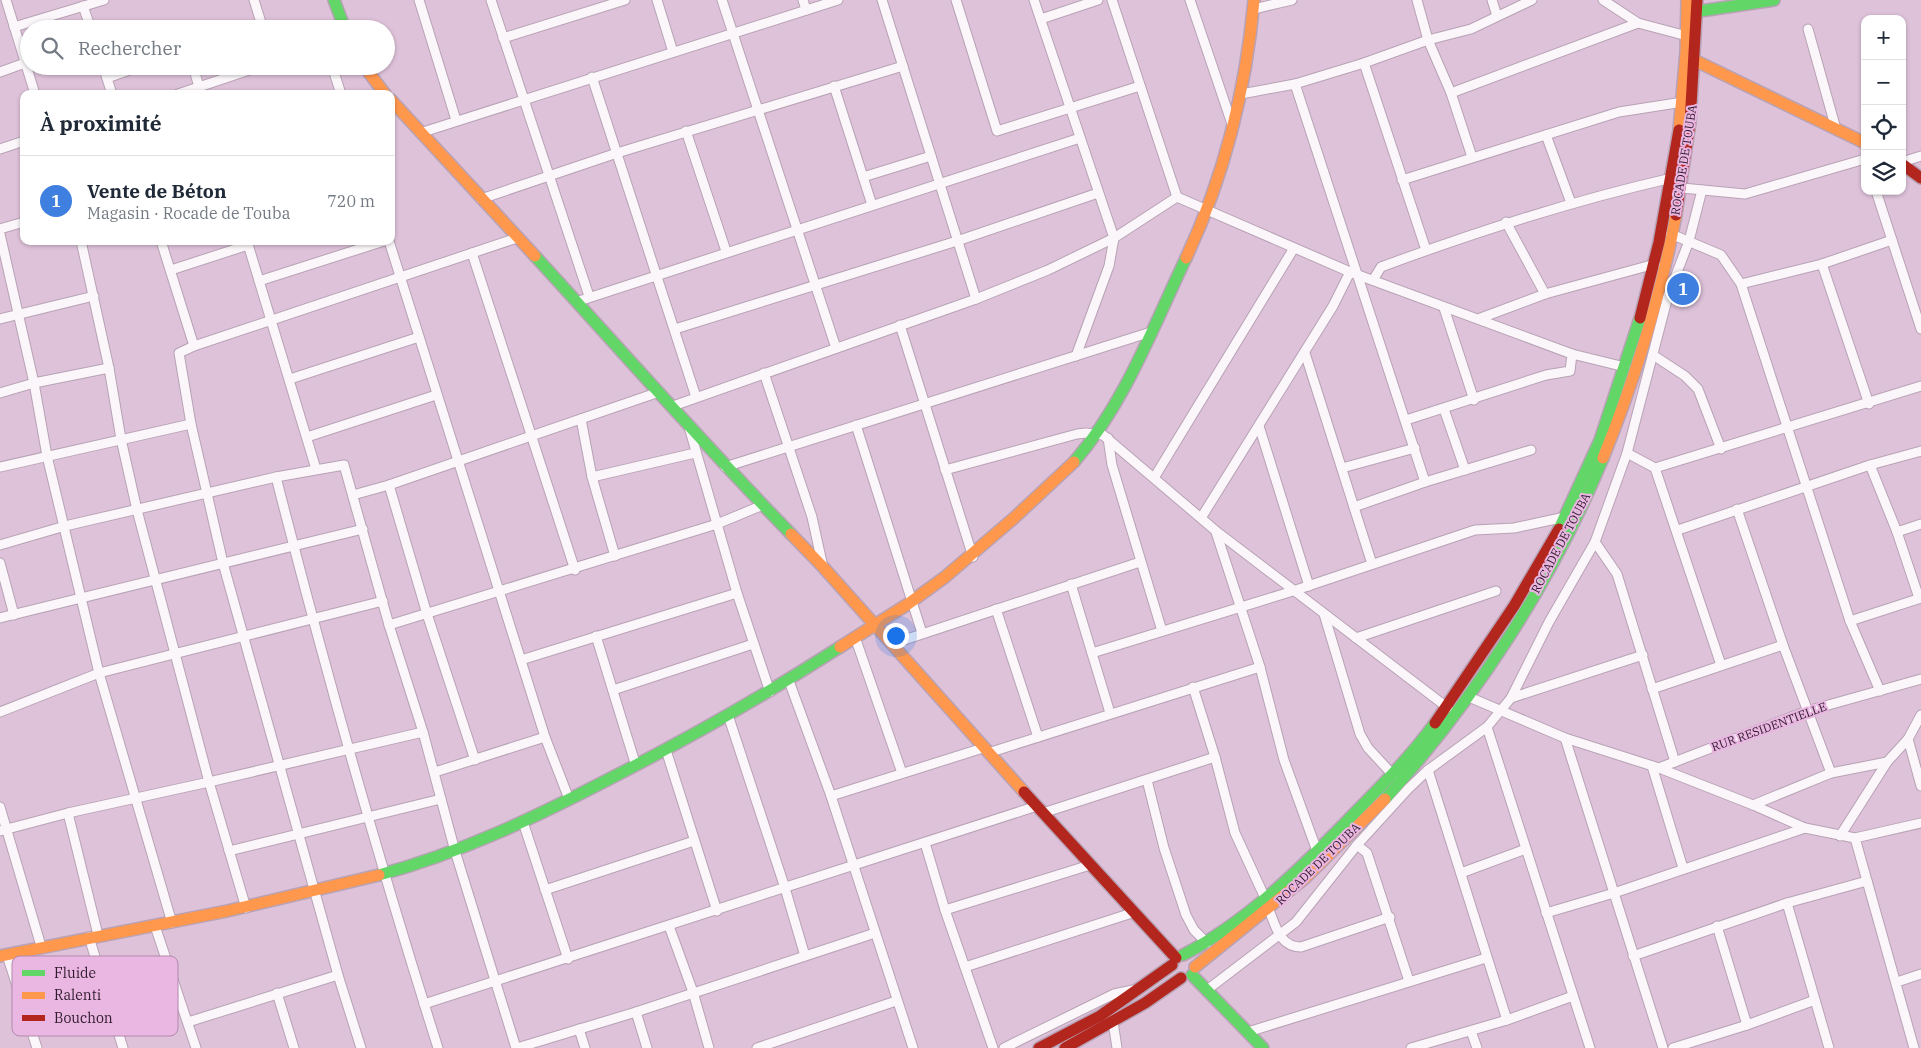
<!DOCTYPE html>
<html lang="fr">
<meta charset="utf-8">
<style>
:root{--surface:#fff;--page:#f2f2f3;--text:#1f2937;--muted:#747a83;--line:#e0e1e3;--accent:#6d566a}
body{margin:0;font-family:"IBM Plex Serif",serif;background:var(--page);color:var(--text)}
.controls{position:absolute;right:15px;top:15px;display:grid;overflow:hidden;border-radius:10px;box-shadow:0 1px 4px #0004}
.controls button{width:45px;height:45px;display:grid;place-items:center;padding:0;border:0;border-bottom:1px solid var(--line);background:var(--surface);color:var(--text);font:25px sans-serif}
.you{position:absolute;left:895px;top:635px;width:18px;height:18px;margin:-12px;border:4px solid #fff;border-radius:50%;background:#1a73e8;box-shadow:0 0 0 8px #1a73e833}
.badge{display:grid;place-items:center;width:32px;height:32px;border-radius:50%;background:var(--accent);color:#fff;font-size:16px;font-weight:700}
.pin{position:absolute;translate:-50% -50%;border:2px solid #fff;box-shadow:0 1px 5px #0006}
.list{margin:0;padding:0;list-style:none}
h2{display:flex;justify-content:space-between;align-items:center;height:65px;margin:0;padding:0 20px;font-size:21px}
h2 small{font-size:16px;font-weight:400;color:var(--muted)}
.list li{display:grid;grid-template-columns:32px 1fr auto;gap:15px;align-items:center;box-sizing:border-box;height:90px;padding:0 20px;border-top:1px solid var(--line)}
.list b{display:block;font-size:19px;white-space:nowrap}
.list p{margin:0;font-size:16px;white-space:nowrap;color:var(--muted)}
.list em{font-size:16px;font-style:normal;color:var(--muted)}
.icon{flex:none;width:28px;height:28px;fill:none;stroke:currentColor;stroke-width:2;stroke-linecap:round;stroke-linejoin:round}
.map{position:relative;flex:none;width:1921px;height:1048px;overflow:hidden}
.search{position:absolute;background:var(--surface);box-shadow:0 1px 4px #0004;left:20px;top:20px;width:375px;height:55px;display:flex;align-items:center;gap:12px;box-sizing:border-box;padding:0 18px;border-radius:28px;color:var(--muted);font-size:19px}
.panel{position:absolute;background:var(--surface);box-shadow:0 1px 4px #0004;left:20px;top:90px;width:375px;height:155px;border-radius:10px}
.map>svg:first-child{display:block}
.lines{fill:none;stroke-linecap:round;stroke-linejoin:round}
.street-casing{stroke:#b8a2b5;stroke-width:11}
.fast-casing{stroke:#b8a2b5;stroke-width:14}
.slow-casing{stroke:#b8a2b5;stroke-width:14}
.jam-casing{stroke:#b8a2b5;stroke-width:14}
.street{stroke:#faf6f9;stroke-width:9}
.fast{stroke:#63d668;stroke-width:11}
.slow{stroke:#ff974d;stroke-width:11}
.jam{stroke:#b3261e;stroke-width:11}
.labels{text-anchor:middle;stroke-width:4;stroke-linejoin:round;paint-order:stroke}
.street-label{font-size:12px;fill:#301c2d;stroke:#eab6e2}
.key{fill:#eab6e2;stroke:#b288ac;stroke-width:1}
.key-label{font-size:14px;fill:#301c2d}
</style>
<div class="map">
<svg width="1921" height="1048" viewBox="0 0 1921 1048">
<rect width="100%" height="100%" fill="#dec2da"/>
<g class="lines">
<defs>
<g id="street">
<polyline points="6,0 35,94"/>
<polyline points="254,0 263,29"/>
<polyline points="419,0 456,120"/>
<polyline points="491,0 589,296"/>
<polyline points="657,0 673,52"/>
<polyline points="722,0 836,348"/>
<polyline points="803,0 806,10"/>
<polyline points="882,0 976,299"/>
<polyline points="956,0 997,131 1140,86"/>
<polyline points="1034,0 1114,238 1109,266 1076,356"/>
<polyline points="1112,0 1177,197"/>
<polyline points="1190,0 1232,124"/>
<polyline points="1417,0 1428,40 1451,93 1472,157"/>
<polyline points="1492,0 1497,16"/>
<polyline points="1603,0 1638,23 1687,36"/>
<polyline points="83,6 91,29"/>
<polyline points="1254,9 1292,0"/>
<polyline points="1041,19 1098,0"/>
<polyline points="14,27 104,0"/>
<polyline points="1808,29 1836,129"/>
<polyline points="503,38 625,0"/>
<polyline points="1364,63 1426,250"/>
<polyline points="103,66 112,94"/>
<polyline points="193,66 201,94"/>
<polyline points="332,66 341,94"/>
<polyline points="0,72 25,63"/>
<polyline points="592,77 696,397"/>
<polyline points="107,78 141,66"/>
<polyline points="1295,84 1425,482"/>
<polyline points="834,86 872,205"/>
<polyline points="1451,93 1638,23"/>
<polyline points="178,94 261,66"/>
<polyline points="1241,94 1295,84 1364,63 1428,40 1471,29 1532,0"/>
<polyline points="686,131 726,251"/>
<polyline points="420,133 838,0"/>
<polyline points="1546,135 1571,203"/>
<polyline points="0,149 24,141"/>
<polyline points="1902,162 1921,156"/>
<polyline points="863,177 931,156"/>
<polyline points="1402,180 1619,112 1683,102"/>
<polyline points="1682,188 1745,194 1865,159"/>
<polyline points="1876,191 1921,329"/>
<polyline points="481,199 617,153 903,66"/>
<polyline points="1506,222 1545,294"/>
<polyline points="0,229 24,222"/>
<polyline points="0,234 34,383 47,456 99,673 172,923"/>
<polyline points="1671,234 1721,255 1741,284 1850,621 1880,691"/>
<polyline points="81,241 109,368 121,439 137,510 209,782 246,908"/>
<polyline points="161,241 194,346"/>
<polyline points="247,241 316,469"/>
<polyline points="389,241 545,737 569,799"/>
<polyline points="472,253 575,570"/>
<polyline points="1822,264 1869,404"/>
<polyline points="171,270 248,245"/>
<path d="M1373 280 1381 267C1478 231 1571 201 1672 178"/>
<polyline points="259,281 384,241"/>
<polyline points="1741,284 1822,264 1892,240"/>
<polyline points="576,302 1080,138"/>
<polyline points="1444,308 1474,400"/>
<polyline points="0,319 94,296"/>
<polyline points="1478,319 1545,294 1655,264"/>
<polyline points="900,325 973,557"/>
<polyline points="675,329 957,241 1098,193"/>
<polyline points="1305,353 1372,564"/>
<polyline points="1572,354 1625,367"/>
<polyline points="1653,355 1685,376 1698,389 1721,449"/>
<polyline points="764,373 812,517 823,567"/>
<polyline points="290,379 419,337"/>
<polyline points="0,393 34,383 109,368"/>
<polyline points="673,406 976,299 1048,270 1114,238 1177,197 1350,272 1572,354 1570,371 1546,375 1406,420"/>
<polyline points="1444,409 1465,470"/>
<polyline points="581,419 592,477 615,556"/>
<polyline points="856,425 922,633"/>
<polyline points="1259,426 1309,586"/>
<polyline points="689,427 737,593 770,692"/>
<polyline points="307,437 436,395"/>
<polyline points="1108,438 1112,465 1162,631"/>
<polyline points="1627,453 1655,468 1721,665"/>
<polyline points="1870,465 1897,532 1919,598"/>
<polyline points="0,467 191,424"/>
<polyline points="725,467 1151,332"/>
<polyline points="1342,468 1415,448"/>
<polyline points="1655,468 1921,386"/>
<polyline points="945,470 1077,434 1086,433 1103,435 1216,531 1448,708"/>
<path d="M276 477C325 669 378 859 438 1048"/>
<polyline points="592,477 695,453"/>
<polyline points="1154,478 1294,248"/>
<polyline points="389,485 427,614 475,760"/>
<polyline points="353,495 389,485 659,392"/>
<polyline points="1354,507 1425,482 1531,450"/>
<polyline points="1737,509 1783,645 1831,773"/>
<polyline points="1201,518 1333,306 1350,272"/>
<polyline points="1678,530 1870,465 1921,451"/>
<polyline points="1216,532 1260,667 1284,760 1317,851"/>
<polyline points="1897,532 1921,524"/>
<polyline points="1595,542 1617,574 1675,762"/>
<polyline points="0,545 65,526 276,477 344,465 389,625 423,732 455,851 516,1048"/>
<polyline points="0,563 14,615"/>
<polyline points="1071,584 1110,713"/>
<polyline points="996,609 1038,737"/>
<polyline points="1324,614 1360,734 1368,748 1393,775"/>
<polyline points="0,618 363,529"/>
<polyline points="1850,621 1921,598"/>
<polyline points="389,625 717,524 763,505"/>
<polyline points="596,636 636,766"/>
<polyline points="855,637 902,773"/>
<polyline points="1356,638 1496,591"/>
<polyline points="892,644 1140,562"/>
<polyline points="1092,653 1293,591 1463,534 1475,530 1514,528 1565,517"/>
<polyline points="521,660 737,593"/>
<polyline points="789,681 831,796 913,1048"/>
<polyline points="1193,687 1215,757 1235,833 1265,898"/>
<polyline points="1652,689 1783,645"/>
<polyline points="613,690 753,644"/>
<polyline points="1469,697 1565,738 1659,768 1753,805 1805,828 1855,838 1921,823"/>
<polyline points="1511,698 1643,655"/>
<polyline points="0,712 99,673 383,601"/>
<polyline points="728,715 785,888 805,956"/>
<polyline points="1487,727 1590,1048"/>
<polyline points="1565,738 1663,1048"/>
<polyline points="1908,739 1921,786"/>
<polyline points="666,750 717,911"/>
<polyline points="988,753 1260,667"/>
<polyline points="1652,766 1683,868"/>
<polyline points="1659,768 1807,711 1921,679"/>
<polyline points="1428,770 1507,1020"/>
<polyline points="435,772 545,737"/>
<polyline points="1147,780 1164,848 1186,915 1194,930 1207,943"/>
<polyline points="831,796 983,748"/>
<polyline points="1753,805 1831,773 1887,762"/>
<polyline points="0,807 41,946"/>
<polyline points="68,813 98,935"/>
<polyline points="1043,813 1215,757"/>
<polyline points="523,822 568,959"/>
<polyline points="0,831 68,813 209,782 423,732"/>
<polyline points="1840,836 1887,762 1908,739 1921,715"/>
<polyline points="1855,838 1914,1048"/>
<polyline points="925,843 945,910 993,1048"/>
<polyline points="1357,845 1367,853 1409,981"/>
<polyline points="229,851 441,799"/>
<polyline points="1461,873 1526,849"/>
<polyline points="545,890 694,841"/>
<polyline points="1787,903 1829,1048"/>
<polyline points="945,910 1090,865"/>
<path d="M1269 910C1276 927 1280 947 1301 947L1390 917"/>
<polyline points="1546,913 1614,893 1805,828"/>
<polyline points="155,926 196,1048"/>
<polyline points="669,926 693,992 709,1048"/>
<polyline points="1717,926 1747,1025"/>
<polyline points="89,937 123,1048"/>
<polyline points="7,955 37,1048"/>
<polyline points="1633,956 1787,903 1867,881"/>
<polyline points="965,967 1135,912"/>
<polyline points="1897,982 1921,974"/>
<polyline points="1207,990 1296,922 1357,845 1408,789 1428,770 1487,727 1511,698 1549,622 1595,542 1627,453 1668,296 1689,241 1702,190"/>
<polyline points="277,993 294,1048"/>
<polyline points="424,1004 1037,806"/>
<polyline points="636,1012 647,1048"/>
<polyline points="188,1022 338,975"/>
<polyline points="1113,1022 1117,1048"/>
<polyline points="579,1029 585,1048"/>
<polyline points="1471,1031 1477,1048"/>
<polyline points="1248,1032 1486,958"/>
<polyline points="361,1048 338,975 223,563 191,424 179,353 194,346 517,238"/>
<polyline points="517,1048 636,1012 875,933"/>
<polyline points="757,1048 896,1001"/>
<polyline points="1004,1048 1114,994 1133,990"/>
<polyline points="1411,1048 1507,1020 1573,996"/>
<polyline points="1673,1048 1747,1025 1815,1000"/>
</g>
<g id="fast">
<polyline points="334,0 345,29"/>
<polyline points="1687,13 1774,0"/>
<path d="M535 256C620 349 703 444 791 534"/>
<path d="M1074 462C1125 403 1153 327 1186 258"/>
<polyline points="1559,529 1600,440 1640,318"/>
<path d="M1385 799C1475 699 1552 582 1603 458"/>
<path d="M379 875C463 852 536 817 613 777 691 737 767 694 840 647"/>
<path d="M1183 955C1246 922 1297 872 1347 821 1378 789 1409 759 1435 723"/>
<polyline points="1192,975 1263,1048"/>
</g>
<g id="slow">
<polyline points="1696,61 1865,143"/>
<polyline points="364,66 385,94"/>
<polyline points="391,100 535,256"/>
<polyline points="1679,130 1686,52 1687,0"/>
<path d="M1186 258C1224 177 1246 89 1254 0"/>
<path d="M1603 458C1635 379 1660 299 1676 215"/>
<polyline points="791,534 823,567 1024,792"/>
<polyline points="840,647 908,604 945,577 1014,518 1074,462"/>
<polyline points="0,956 227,911 379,875"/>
<polyline points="1195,967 1305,878 1385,799"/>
</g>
<g id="jam">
<polyline points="1902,164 1921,178"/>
<polyline points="1676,215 1690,123 1697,0"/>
<polyline points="1640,318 1659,242 1679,130"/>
<polyline points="1435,723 1514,606 1559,529"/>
<polyline points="1024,792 1176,958"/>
<polyline points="1039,1048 1100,1016 1172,965"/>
<polyline points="1065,1048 1145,1003 1181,978"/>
</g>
</defs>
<use href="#street" class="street-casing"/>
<use href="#fast" class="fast-casing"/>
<use href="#slow" class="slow-casing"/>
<use href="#jam" class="jam-casing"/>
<use href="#street" class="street"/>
<use href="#fast" class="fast"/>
<use href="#slow" class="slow"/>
<use href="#jam" class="jam"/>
</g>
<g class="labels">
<g class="street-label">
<text transform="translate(1684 160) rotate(-81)" y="4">ROCADE DE TOUBA</text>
<text transform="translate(1561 543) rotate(-62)" y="4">ROCADE DE TOUBA</text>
<text transform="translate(1769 727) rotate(-20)" y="4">RUR RESIDENTIELLE</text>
<text transform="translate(1318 864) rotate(-44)" y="4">ROCADE DE TOUBA</text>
</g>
</g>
<rect x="12" y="956" width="166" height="80" rx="8" class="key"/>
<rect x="22" y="970" width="23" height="6" fill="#63d668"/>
<rect x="22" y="992" width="23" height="7" fill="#ff974d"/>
<rect x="22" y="1015" width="23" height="6" fill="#b3261e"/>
<g class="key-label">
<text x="54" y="978">Fluide</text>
<text x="54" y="1000">Ralenti</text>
<text x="54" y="1023">Bouchon</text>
</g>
</svg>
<div class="controls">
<button>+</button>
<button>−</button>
<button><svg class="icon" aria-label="locate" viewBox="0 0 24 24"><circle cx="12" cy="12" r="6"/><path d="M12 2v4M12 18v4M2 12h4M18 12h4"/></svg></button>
<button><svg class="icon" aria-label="layers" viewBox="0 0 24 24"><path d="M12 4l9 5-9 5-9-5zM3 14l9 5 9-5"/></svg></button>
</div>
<div class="you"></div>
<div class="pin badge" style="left:1683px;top:289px;background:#3f7fe0">1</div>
<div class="search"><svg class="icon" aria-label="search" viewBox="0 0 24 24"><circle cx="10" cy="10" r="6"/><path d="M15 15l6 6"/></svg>Rechercher</div>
<section class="panel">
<h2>À proximité<small></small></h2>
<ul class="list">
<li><span class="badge" style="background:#3f7fe0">1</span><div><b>Vente de Béton</b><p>Magasin · Rocade de Touba</p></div><em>720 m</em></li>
</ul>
</section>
</div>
